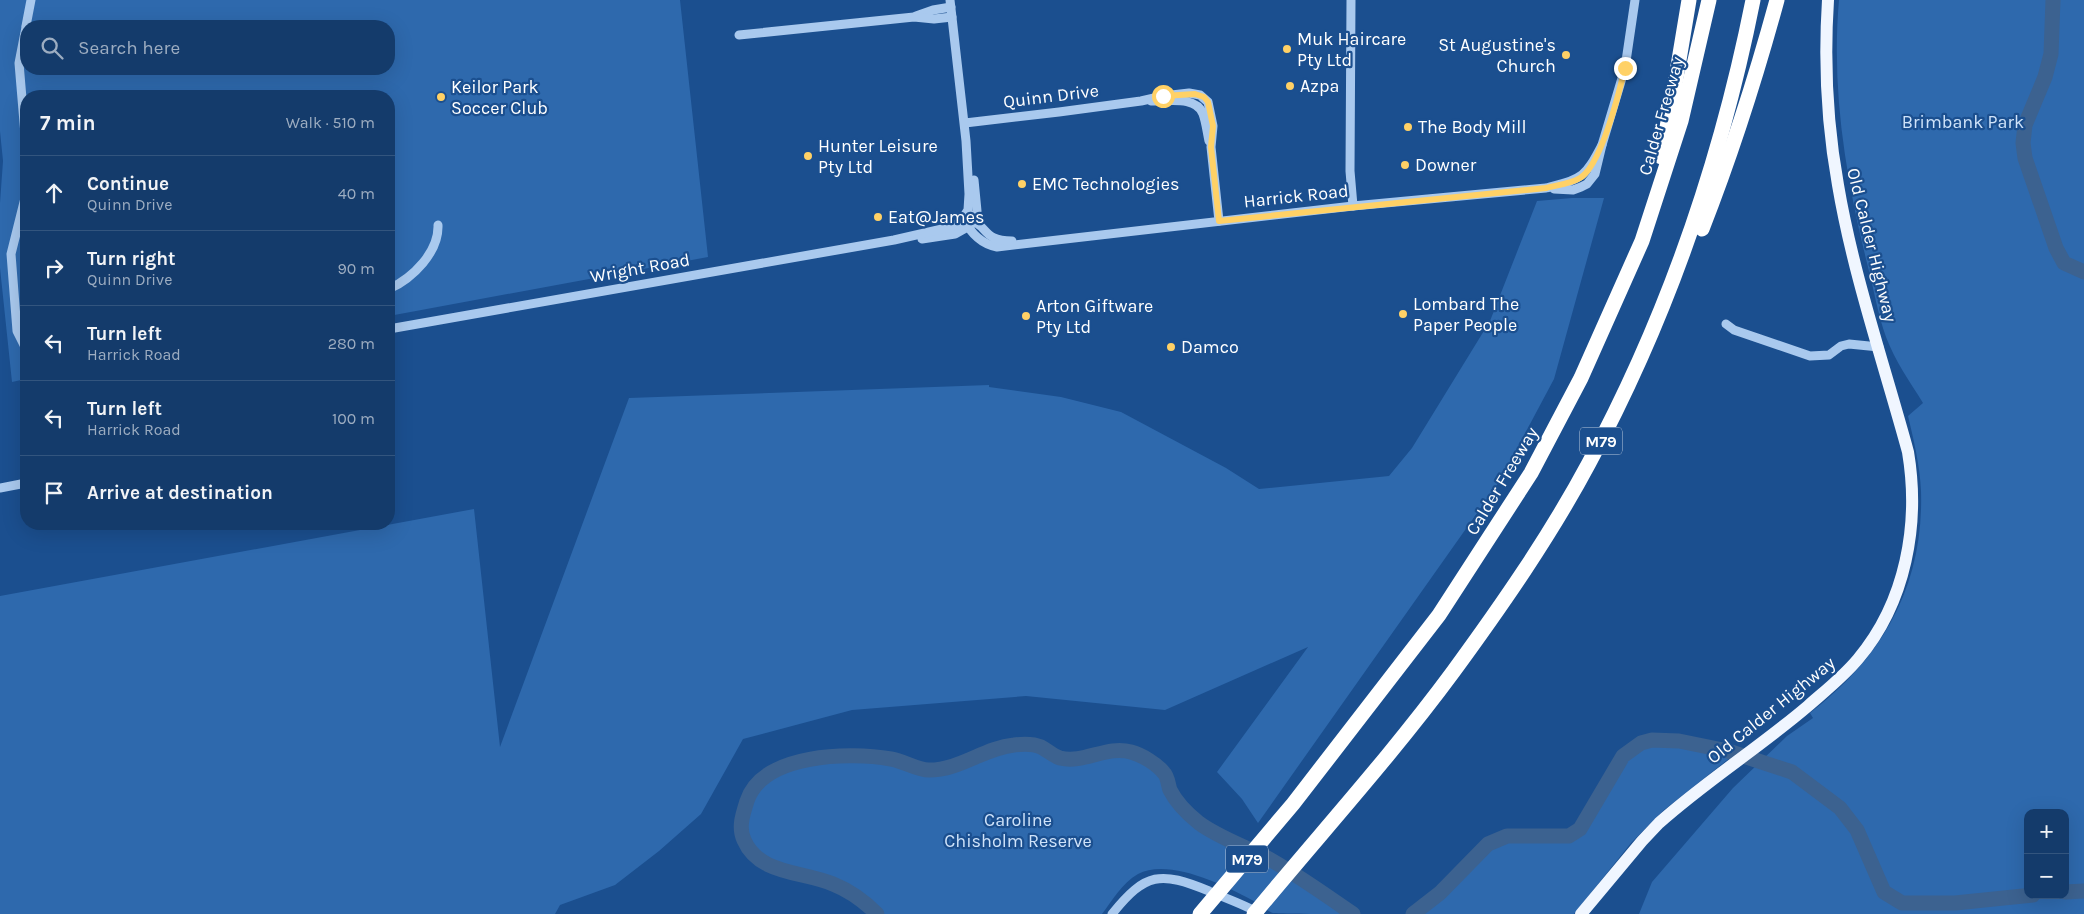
<!DOCTYPE html>
<meta charset="utf-8">
<style>
:root{--surface:#143b6b;--page:#1d4271;--text:#f1f3f6;--muted:#9dadc1;--line:#33557e}
body{margin:0;font-family:Karla,sans-serif;background:var(--page);color:var(--text)}
.controls{position:absolute;right:15px;bottom:15px;display:grid;overflow:hidden;border-radius:10px;box-shadow:0 5px 20px #0002}
.controls button{width:45px;height:45px;display:grid;place-items:center;padding:0;border:0;border-bottom:1px solid var(--line);background:var(--surface);color:var(--text);font:25px sans-serif}
.stop{position:absolute;width:15px;height:15px;margin:-11px;border:4px solid #ffd166;border-radius:50%;background:#fff}
.stop.end{background:#ffd166;border-color:#fff;box-shadow:0 1px 5px #0008}
.list{margin:0;padding:0;list-style:none}
h2{display:flex;justify-content:space-between;align-items:center;height:65px;margin:0;padding:0 20px;font-size:21px}
h2 small{font-size:16px;font-weight:400;color:var(--muted)}
.list li{display:grid;grid-template-columns:32px 1fr auto;gap:15px;align-items:center;box-sizing:border-box;height:75px;padding:0 20px;border-top:1px solid var(--line)}
.list b{display:block;font-size:19px;white-space:nowrap}
.list p{margin:0;font-size:16px;white-space:nowrap;color:var(--muted)}
.list em{font-size:16px;font-style:normal;color:var(--muted)}
.icon{flex:none;width:28px;height:28px;fill:none;stroke:currentColor;stroke-width:2;stroke-linecap:round;stroke-linejoin:round}
.map{position:relative;flex:none;width:2084px;height:914px;overflow:hidden}
.search{position:absolute;background:var(--surface);box-shadow:0 5px 20px #0002;left:20px;top:20px;width:375px;height:55px;display:flex;align-items:center;gap:12px;box-sizing:border-box;padding:0 18px;border-radius:20px;color:var(--muted);font-size:19px}
.panel{position:absolute;background:var(--surface);box-shadow:0 5px 20px #0002;left:20px;top:90px;width:375px;height:440px;border-radius:20px}
.map>svg:first-child{display:block}
.green{fill:#2e69ad;fill-rule:evenodd}
.lines{fill:none;stroke-linecap:round;stroke-linejoin:round}
.river{stroke:#3c6290;stroke-width:15}
.minor{stroke:#a9c9ee;stroke-width:9}
.major{stroke:#f0f6ff;stroke-width:12}
.highway{stroke:#fff;stroke-width:15}
.route{stroke:#ffd166;stroke-width:6}
.poi-dot{fill:#ffd166;stroke:#1b4f8f;stroke-width:2}
.labels{text-anchor:middle;stroke-width:4.5;stroke-linejoin:round;paint-order:stroke}
.shield{fill:#1b4f8f;stroke:#bbcadd;stroke-width:1}
.shield-label{font-size:16px;font-weight:bold;fill:#fff}
.poi-label{font-size:18px;fill:#fff;stroke:#1b4f8f;text-anchor:start}
.street-label{font-size:18px;fill:#fff;stroke:#1b4f8f}
.park-label{font-size:18px;fill:#cfe3fa;stroke:#1b4f8f}
</style>
<div class="map">
<svg width="2084" height="914" viewBox="0 0 2084 914">
<rect width="100%" height="100%" fill="#1b4f8f"/>
<g class="green">
<path d="M0 0H680L708 257 389 316V96H26V379L12 382 0 268V203L3 161 0 131ZM26 26H389V69H26Z"/>
<path d="M1839 0H2084V914H1639L1652 882 1733 788 1787 736 1813 718 1810 713C1883 657 1924 585 1921 491 1920 466 1914 441 1908 416L1923 403C1910 382 1895 361 1886 337 1878 315 1874 290 1868 267 1846 179 1831 91 1839 0ZM2028 813H2065V895H2028Z"/>
<polygon points="1572,198 1604,198 1554,379 1499,482 1258,823 1242,799 1217,772 1308,647 1165,710 1026,696 852,710 743,739 701,814 659,851 615,885 560,905 555,914 0,914 0,596 474,509 500,747 629,398 989,385 989,387 1061,397 1121,412 1226,468 1259,489 1389,476 1412,448 1490,321 1537,201"/>
<path d="M1652 740 1679 741 1736 753 1664 810 1631 843 1574 914H1413C1446 893 1471 850 1504 837 1529 827 1552 845 1580 829L1623 756 1641 743Z"/>
<path d="M1015 745 1039 746 1060 758H1076L1106 751H1130L1147 759 1165 773 1171 793 1184 809 1200 824 1271 860 1353 914C1339 914 1282 914 1273 913 1265 910 1258 903 1250 899 1223 884 1167 858 1138 874 1122 883 1112 901 1102 914H877C865 902 849 891 833 884 806 872 772 876 751 851 739 836 740 821 746 805 747 800 748 794 751 791 777 755 853 750 893 760 904 762 917 770 929 770 952 770 968 759 989 751 997 748 1007 747 1015 745Z"/>
</g>
<g class="lines">
<g class="river">
<polyline points="2053,0 2051,54 2045,77 2025,125 2023,143 2025,158 2056,248 2064,263 2084,272"/>
<polyline points="2065,892 2084,891"/>
<path d="M877 914C865 902 848 890 833 884 803 871 759 875 744 840 738 827 743 814 747 801 763 753 850 752 891 759 904 761 917 770 929 770 960 770 984 748 1014 745 1022 744 1034 744 1041 747 1047 750 1053 756 1060 758 1084 764 1107 745 1131 752 1142 755 1157 764 1164 773 1168 777 1168 785 1170 790 1176 802 1189 815 1199 823 1219 838 1249 848 1271 860 1299 876 1326 895 1353 914"/>
<polyline points="1413,914 1440,893 1488,844 1507,836 1569,836 1580,829 1623,756 1641,743 1652,740 1679,741 1728,751 1792,772 1840,808 1857,830 1884,892 1902,903 1955,903 2033,895"/>
</g>
<g class="minor">
<polyline points="1351,0 1350,171 1353,206"/>
<polyline points="916,16 933,10 951,7"/>
<polyline points="26,26 31,0"/>
<polyline points="26,27 19,63 26,146"/>
<polyline points="739,35 914,17 934,19 952,17"/>
<path d="M1151 101C1166 102 1196 95 1203 114 1206 122 1207 132 1209 141"/>
<polyline points="965,123 1059,112 1141,101 1163,96 1189,93 1200,95 1208,102 1213,126 1211,147 1219,221"/>
<polyline points="1554,189 1573,190 1581,187 1587,184 1595,174 1602,145 1625,68 1635,0"/>
<polyline points="26,194 11,254 17,331 26,349"/>
<path d="M963 218C970 232 981 244 997 247L1353 206 1546 188C1583 178 1584 179 1602 145"/>
<path d="M970 220C988 225 982 241 1012 241"/>
<polyline points="922,239 955,234 971,225 977,211 974,180"/>
<path d="M389 289C413 278 439 252 438 225"/>
<polyline points="1726,324 1734,330 1810,356 1829,355 1841,346 1849,344 1879,347"/>
<polyline points="389,329 894,240 951,227 961,221 968,210 969,194 966,141 950,0"/>
<polyline points="0,488 26,483"/>
<path d="M1112 914C1146 872 1160 871 1209 891 1225 898 1243 904 1259 913"/>
</g>
<path class="major" d="M1581 914 1642 841 1659 823C1706 781 1760 747 1808 706 1825 691 1843 677 1858 659 1906 602 1920 524 1908 452 1884 364 1853 274 1838 185 1827 124 1824 62 1828 0"/>
<g class="highway">
<polyline points="1661,157 1672,102 1689,0"/>
<path d="M1702 229C1731 155 1756 77 1777 0"/>
<polyline points="1200,914 1293,804 1439,615 1531,473 1581,378 1642,241 1681,121 1709,0"/>
<path d="M1254 914C1320 834 1391 756 1453 672 1502 605 1550 536 1589 463 1667 318 1721 161 1753 0"/>
</g>
</g>
<g class="lines">
<path class="route" d="M1163 96 1195 94 1204 97 1208 102 1213 126 1211 147 1219 221 1546 188C1557 185 1570 184 1580 178 1601 165 1619 93 1625 68"/>
</g>
<g class="poi-dot">
<circle cx="1287" cy="49" r="5"/>
<circle cx="1566" cy="55" r="5"/>
<circle cx="1290" cy="86" r="5"/>
<circle cx="441" cy="97" r="5"/>
<circle cx="1408" cy="127" r="5"/>
<circle cx="808" cy="156" r="5"/>
<circle cx="1405" cy="165" r="5"/>
<circle cx="1022" cy="184" r="5"/>
<circle cx="878" cy="217" r="5"/>
<circle cx="1403" cy="314" r="5"/>
<circle cx="1026" cy="316" r="5"/>
<circle cx="1171" cy="347" r="5"/>
</g>
<g class="labels">
<g class="shield">
<rect x="1580" y="427.5" width="42" height="27" rx="4"/>
<rect x="1226" y="845.5" width="42" height="27" rx="4"/>
</g>
<g class="shield-label">
<text x="1601" y="447">M79</text>
<text x="1247" y="865">M79</text>
</g>
<g class="poi-label">
<text x="1297" y="45">Muk Haircare<tspan x="1297" dy="21">Pty Ltd</tspan></text>
<text x="1556" y="51" text-anchor="end">St Augustine's<tspan x="1556" dy="21">Church</tspan></text>
<text x="1300" y="92">Azpa</text>
<text x="451" y="93">Keilor Park<tspan x="451" dy="21">Soccer Club</tspan></text>
<text x="1418" y="133">The Body Mill</text>
<text x="818" y="152">Hunter Leisure<tspan x="818" dy="21">Pty Ltd</tspan></text>
<text x="1415" y="171">Downer</text>
<text x="1032" y="190">EMC Technologies</text>
<text x="888" y="223">Eat@James</text>
<text x="1413" y="310">Lombard The<tspan x="1413" dy="21">Paper People</tspan></text>
<text x="1036" y="312">Arton Giftware<tspan x="1036" dy="21">Pty Ltd</tspan></text>
<text x="1181" y="353">Damco</text>
</g>
<g class="street-label">
<text transform="translate(1051 96) rotate(-7)" y="6">Quinn Drive</text>
<text transform="translate(1661 116) rotate(-74)" y="6">Calder Freeway</text>
<text transform="translate(1296 196) rotate(-6)" y="6">Harrick Road</text>
<text transform="translate(1872 245) rotate(76)" y="6">Old Calder Highway</text>
<text transform="translate(640 268) rotate(-10)" y="6">Wright Road</text>
<text transform="translate(1502 481) rotate(-59)" y="6">Calder Freeway</text>
<text transform="translate(1771 710) rotate(-39)" y="6">Old Calder Highway</text>
</g>
<g class="park-label">
<text x="1963" y="128">Brimbank Park</text>
<text x="1018" y="826">Caroline<tspan x="1018" dy="21">Chisholm Reserve</tspan></text>
</g>
</g>
</svg>
<div class="controls">
<button>+</button>
<button>−</button>
</div>
<div class="stop" style="left:1163px;top:96px"></div>
<div class="stop end" style="left:1625px;top:68px"></div>
<div class="search"><svg class="icon" aria-label="search" viewBox="0 0 24 24"><circle cx="10" cy="10" r="6"/><path d="M15 15l6 6"/></svg>Search here</div>
<section class="panel">
<h2>7 min<small>Walk · 510 m</small></h2>
<ul class="list">
<li><svg class="icon" aria-label="ahead" viewBox="0 0 24 24"><path d="M12 20V5M6 11l6-6 6 6"/></svg><div><b>Continue</b><p>Quinn Drive</p></div><em>40 m</em></li>
<li><svg class="icon" aria-label="right" viewBox="0 0 24 24"><path d="M7 20v-9h11M14 6l5 5-5 5"/></svg><div><b>Turn right</b><p>Quinn Drive</p></div><em>90 m</em></li>
<li><svg class="icon" aria-label="left" viewBox="0 0 24 24"><path d="M17 20v-9H6M10 6l-5 5 5 5"/></svg><div><b>Turn left</b><p>Harrick Road</p></div><em>280 m</em></li>
<li><svg class="icon" aria-label="left" viewBox="0 0 24 24"><path d="M17 20v-9H6M10 6l-5 5 5 5"/></svg><div><b>Turn left</b><p>Harrick Road</p></div><em>100 m</em></li>
<li><svg class="icon" aria-label="arrive" viewBox="0 0 24 24"><path d="M6 21V4h12l-3 4 3 4H6"/></svg><div><b>Arrive at destination</b></div></li>
</ul>
</section>
</div>
